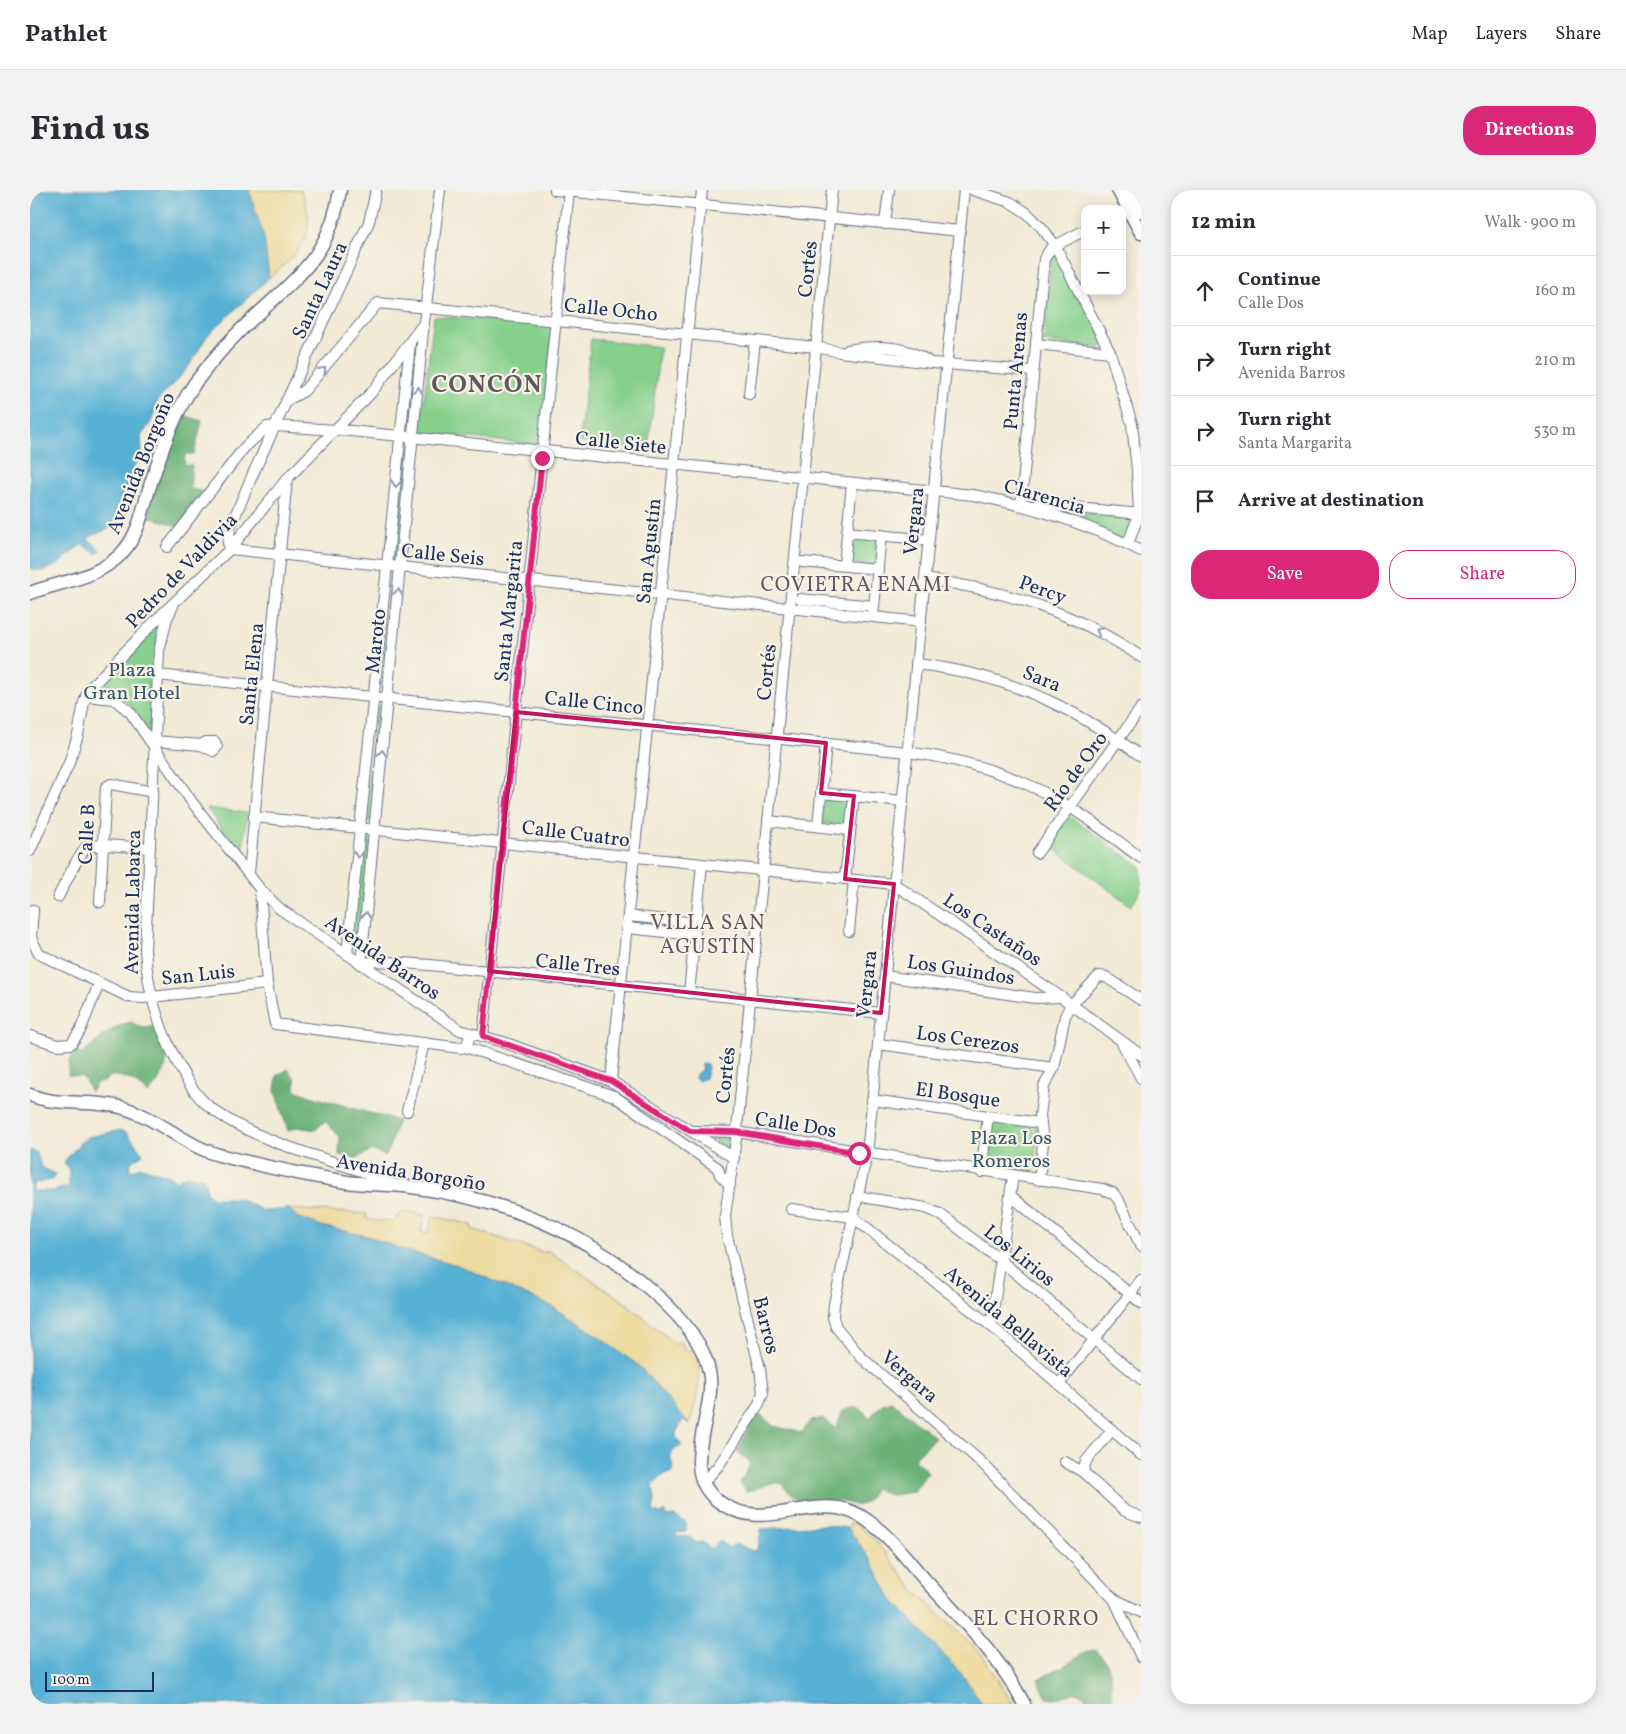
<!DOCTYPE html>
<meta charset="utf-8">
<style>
:root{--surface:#fff;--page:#f2f2f3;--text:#2b2b33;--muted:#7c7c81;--line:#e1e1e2;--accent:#db2777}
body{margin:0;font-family:Vollkorn,serif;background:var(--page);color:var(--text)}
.controls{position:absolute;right:15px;top:15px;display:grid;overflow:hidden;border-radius:10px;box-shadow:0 2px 12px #0003}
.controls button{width:45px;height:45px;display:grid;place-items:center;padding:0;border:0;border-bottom:1px solid var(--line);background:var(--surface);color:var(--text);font:25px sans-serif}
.scale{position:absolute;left:15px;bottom:12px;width:109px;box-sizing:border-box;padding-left:5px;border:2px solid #1b2f5e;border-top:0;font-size:14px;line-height:18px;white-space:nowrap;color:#1b2f5e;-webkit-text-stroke:4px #f7f3e8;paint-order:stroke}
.stop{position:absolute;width:15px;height:15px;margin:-11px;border:4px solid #db2777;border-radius:50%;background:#fff}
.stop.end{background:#db2777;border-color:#fff;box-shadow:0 1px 5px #0008}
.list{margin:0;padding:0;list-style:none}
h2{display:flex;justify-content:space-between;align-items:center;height:65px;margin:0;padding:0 20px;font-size:21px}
h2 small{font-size:16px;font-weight:400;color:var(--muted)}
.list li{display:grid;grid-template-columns:32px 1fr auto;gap:15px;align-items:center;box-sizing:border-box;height:70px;padding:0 20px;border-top:1px solid var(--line)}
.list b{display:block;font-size:19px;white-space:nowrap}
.list p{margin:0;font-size:16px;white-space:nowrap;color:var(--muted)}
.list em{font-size:16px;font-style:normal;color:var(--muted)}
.actions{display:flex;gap:10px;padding:15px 20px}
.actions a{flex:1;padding:11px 0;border:1px solid var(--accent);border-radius:20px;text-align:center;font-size:18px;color:var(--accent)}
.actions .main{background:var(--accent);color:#fff}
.icon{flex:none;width:28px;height:28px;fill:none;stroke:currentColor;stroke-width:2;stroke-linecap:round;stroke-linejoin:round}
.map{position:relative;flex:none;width:1111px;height:1514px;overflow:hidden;border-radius:20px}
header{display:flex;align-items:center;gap:30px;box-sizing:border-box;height:70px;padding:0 25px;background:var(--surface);border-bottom:1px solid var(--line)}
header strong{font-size:24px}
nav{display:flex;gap:28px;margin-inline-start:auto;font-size:18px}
.intro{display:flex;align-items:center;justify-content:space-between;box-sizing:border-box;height:120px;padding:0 30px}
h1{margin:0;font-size:35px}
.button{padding:12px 22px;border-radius:20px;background:var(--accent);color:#fff;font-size:18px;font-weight:700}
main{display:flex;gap:30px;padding:0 30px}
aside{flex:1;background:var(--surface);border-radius:20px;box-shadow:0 2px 12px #0003}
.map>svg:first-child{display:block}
.green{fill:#86d08c;stroke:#508075}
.forest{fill:#6cb278;stroke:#44706b}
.sand{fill:#eeda9e;stroke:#84847e}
.water{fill:#57b1d5;stroke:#39709a}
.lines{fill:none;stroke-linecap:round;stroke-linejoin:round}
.minor-casing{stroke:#667088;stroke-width:12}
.major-casing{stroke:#667088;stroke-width:15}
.minor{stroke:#fff;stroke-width:10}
.major{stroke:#fff;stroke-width:12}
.oneway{stroke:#8d97ae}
.route{stroke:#db2777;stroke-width:6}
.marked{fill:none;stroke:#c2185b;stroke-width:4;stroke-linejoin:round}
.labels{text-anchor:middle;stroke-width:4.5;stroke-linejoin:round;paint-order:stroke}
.street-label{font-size:20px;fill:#1b2f5e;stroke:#f7f3e8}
.park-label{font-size:20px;fill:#36576a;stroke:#f7f3e8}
.neighbourhood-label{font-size:21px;letter-spacing:1px;fill:#625763;stroke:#f7f3e8}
.district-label{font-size:25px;font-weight:bold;letter-spacing:1px;fill:#625763;stroke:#f7f3e8}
</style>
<header>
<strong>Pathlet</strong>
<nav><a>Map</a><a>Layers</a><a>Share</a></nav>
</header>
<div class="intro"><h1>Find us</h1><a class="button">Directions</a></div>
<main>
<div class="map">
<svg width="1111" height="1514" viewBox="0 0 1111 1514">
<rect width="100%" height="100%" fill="#f7f3e8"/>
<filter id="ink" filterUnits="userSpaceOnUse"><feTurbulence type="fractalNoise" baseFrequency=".02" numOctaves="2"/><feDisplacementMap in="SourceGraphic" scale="10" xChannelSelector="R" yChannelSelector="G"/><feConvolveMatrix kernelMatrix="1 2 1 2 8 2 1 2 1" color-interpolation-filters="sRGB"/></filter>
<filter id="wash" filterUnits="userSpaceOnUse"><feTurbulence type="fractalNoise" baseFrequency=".0096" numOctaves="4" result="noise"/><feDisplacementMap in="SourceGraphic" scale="20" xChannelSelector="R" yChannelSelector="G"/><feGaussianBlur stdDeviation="1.12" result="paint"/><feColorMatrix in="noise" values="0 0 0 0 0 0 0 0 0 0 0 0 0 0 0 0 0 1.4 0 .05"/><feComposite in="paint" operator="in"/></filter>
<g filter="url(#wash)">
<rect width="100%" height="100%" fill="#f1ead5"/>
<g class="green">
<polygon points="1025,67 1029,67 1074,152 1070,158 1014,152 1021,70"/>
<polygon points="404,126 523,135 511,255 390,243"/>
<polygon points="561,149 630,157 618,260 549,252"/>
<polygon points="383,160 388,160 382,234 376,233"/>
<polygon points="373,260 379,262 369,374 362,375"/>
<polygon points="1027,320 1101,328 1103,328 1095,351"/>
<polygon points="821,346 847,348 845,376 818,373"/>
<polygon points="361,384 364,384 366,387 356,494 352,497 349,494"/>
<path d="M130 433 123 487 120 548C106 517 98 506 63 501Z"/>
<polygon points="349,515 353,519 342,630 338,632 334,630 346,518"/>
<polygon points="794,607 820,609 818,636 791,633"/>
<polygon points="177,618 217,623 212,668"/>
<polygon points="1039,626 1111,677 1111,700 1101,716 1019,655"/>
<polygon points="333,644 341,644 330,761 321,757"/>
<polygon points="602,728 663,734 663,742 601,736"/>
<polygon points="960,932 1008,938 1003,984 954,978"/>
<polygon points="680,947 702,947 699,960"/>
</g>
<g class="forest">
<polygon points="153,225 172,231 164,264 155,264 154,275 162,275 160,299 176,302 150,337 118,326 124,298"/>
<path d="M101 832 110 837H126C142 867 140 879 118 904 110 894 93 884 80 886L74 892H67L61 902 53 887 38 885 39 871 44 862 53 864C68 851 81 836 101 832Z"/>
<polygon points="258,879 265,888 265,900 280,906 368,931 356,966 342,960 327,968 309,965 310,947 295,931 286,940 267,937 258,941 245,901 247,886"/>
<path d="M861 1211 905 1247 884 1269 898 1282 883 1302 861 1305 845 1299C841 1304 837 1314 829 1315 824 1316 816 1312 810 1311 780 1308 774 1323 751 1293 734 1292 732 1299 716 1301L710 1293 720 1275 718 1270 707 1262 726 1221 743 1236 772 1243 780 1231 793 1228 806 1239 813 1221C827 1215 830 1217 840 1228L852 1214Z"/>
<path d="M1065 1460C1087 1478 1078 1491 1084 1514H1059L1054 1505 1046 1502 1025 1509 1017 1508 1008 1489C1017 1483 1028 1480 1037 1474 1048 1468 1051 1461 1065 1460Z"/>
</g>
<g class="sand">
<path d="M219 0H271C289 46 272 60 239 88L234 48Z"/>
<path d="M258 1019 337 1024 336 1029C348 1032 353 1030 363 1031L374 1021 394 1025 391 1042 398 1043 403 1026 442 1035V1039L515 1063 517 1060 596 1113 645 1154 650 1151 657 1162 663 1158C674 1180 667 1211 659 1234L609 1176 523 1117 427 1075 373 1060 340 1047 291 1036 267 1027Z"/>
<polygon points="822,1331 844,1349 886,1402 953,1466 983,1514 952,1514 934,1487 861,1408 818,1338"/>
</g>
<g class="water">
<path d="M0 0H219L234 48 239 88 177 146 157 179 128 210 121 232 111 246 112 263 104 276 100 293 93 304 89 334 57 348 71 361 66 364 52 354C36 365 22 388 0 378Z"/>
<polygon points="671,873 677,874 678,878 675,888 669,891 665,888 666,884 673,879"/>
<path d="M91 940 97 943 113 964 101 972 99 981 111 977 140 986 146 991 157 985 174 988 177 1003 183 1008H207L234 1021 258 1019 267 1027 291 1036 340 1047 373 1060 427 1075 523 1117 561 1141 609 1176 659 1234 653 1229 646 1243V1247L652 1255C636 1264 641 1266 644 1282L635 1284 623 1295 625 1310 623 1321 631 1324 634 1321 636 1327 644 1326 656 1333V1341L651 1343 646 1342V1347H659L667 1353 673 1352 681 1359 690 1351 699 1358 706 1354 725 1362 729 1354 731 1339 795 1335 818 1338 842 1372 861 1408 934 1487 952 1514H0V960L7 963 11 977 25 984 22 990 5 993 2 999 3 1001H22L39 997V979L34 972 51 952 59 947Z"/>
</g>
</g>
<g filter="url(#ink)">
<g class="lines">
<defs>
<g id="minor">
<polyline points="410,0 394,132 331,774 346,771 400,775 851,823"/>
<polyline points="525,0 930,41"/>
<polyline points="934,0 837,964 804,1114 803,1127 806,1137 831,1167 952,1273 1084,1409 1111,1467"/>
<polyline points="943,0 980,12 997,23 1012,38 1025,55 1080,162 1102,234 1107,280 1109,324 1098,354"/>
<polyline points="1099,0 1111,22"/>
<polyline points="855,34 859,0"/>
<polyline points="1055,40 1021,58 1014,69 991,315 1014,315 1111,324"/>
<polyline points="1006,154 1080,162"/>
<path d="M818 160C844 155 875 155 898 171"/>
<polyline points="719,204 725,151"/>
<polyline points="256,211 274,201 348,113 786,157 810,162 902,173 1003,181"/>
<polyline points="817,342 899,350"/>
<path d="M137 357 214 258 237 237 245 236 321 241 943 305C1002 316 1058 334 1111 361"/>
<polyline points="200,359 891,432"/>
<polyline points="200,359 198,353 200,338 222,286 339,32 346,0"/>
<polyline points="772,372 848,379"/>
<polyline points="814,376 822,293"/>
<path d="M895 389C974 400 1045 422 1111 467"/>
<polyline points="770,409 844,416"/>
<path d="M143 416 137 428 129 461 115 760C117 794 125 825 139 856 149 875 157 895 173 911 212 949 303 970 354 989L361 995"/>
<polyline points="843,427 851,345"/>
<path d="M886 474C974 484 1040 515 1111 566"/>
<path d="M127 485 877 562C933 569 988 585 1036 615 1062 630 1086 650 1111 668"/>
<polyline points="56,506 84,509 100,522 162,612 230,699 250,719 430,840 473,852 581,891 704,968"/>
<polyline points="125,551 171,555 183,561 187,557 185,552 176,552 171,555"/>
<polyline points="791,603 873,611"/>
<polyline points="224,627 864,694 1031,807 1111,865"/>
<polyline points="738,631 820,640"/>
<polyline points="788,636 796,553"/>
<polyline points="0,661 39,573 48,545 54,512 62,496 127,429 200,359 257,289 342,202 394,133"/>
<polyline points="1007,663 1111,518"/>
<polyline points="219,683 257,289"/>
<polyline points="815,689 824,606"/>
<polyline points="230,700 237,794 245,834 431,858 436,856 441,844"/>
<polyline points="28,707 46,672 56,657 74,655 120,658"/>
<polyline points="70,712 76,597 81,594 123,602"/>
<polyline points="3,720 1,748 9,764 99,807 113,808 237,794"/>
<polyline points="598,726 666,733"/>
<polyline points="597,738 665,745"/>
<polyline points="819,741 824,690"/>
<polyline points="317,764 380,153"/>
<polyline points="855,786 1005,808 1031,807"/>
<polyline points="659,803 672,674"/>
<polyline points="0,846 27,855 41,854 50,841 69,794"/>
<polyline points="453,846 539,0"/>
<polyline points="1092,853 1111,888"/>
<polyline points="848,854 1024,878"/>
<polyline points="435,857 584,906 688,978 690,985 700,995"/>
<polyline points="581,891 672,0"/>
<polyline points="842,910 1010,933"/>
<polyline points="377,921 394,853"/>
<polyline points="663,941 706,942 1072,999 1083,1003 1088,1009 1111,1056"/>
<polyline points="951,982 958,926"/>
<polyline points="1009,990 1013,953 1010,925 1014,896 1024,878 1035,826 1041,815 1069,786 1076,787 1111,810"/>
<polyline points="827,1006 896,1018 910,1024 970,1070 1111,1189"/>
<polyline points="981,1006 1111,1113"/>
<polyline points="761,1019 823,1027 961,1136 1111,1265"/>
<polyline points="961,1136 983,986"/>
<polyline points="1029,1194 1111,1090"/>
<polyline points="1082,1240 1056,1271 1053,1282 1095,1321 1111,1327"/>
<polyline points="1035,1272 1053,1282"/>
<polyline points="673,1293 689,1275 728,1216 733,1203 730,1179 697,1046 695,1026 706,949 802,0"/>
<polyline points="1084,1409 1111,1422"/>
</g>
<g id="major">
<polyline points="1088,0 1111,43"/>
<path d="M0 403C32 391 67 389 92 363 111 342 113 315 122 290 133 256 145 222 165 193 182 170 207 142 229 123 272 83 300 63 310 0"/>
<path d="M0 905C29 917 60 909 90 917 126 926 153 955 189 965 231 976 275 985 317 992 339 995 360 994 382 997 472 1009 555 1041 623 1102 646 1122 673 1150 679 1181 688 1222 646 1279 688 1311 727 1341 769 1312 808 1318 819 1320 829 1324 838 1331 861 1347 878 1371 897 1392 932 1430 970 1467 994 1514"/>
</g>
</defs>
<use href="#minor" class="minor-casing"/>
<use href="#major" class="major-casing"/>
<use href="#minor" class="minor"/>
<use href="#major" class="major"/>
</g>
<defs><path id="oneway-chevron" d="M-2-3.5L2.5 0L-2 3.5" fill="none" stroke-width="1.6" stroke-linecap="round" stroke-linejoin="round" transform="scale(1.25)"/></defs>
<g class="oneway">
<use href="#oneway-chevron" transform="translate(293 180) rotate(-49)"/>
<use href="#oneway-chevron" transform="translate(388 200) rotate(-84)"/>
<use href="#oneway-chevron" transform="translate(366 294) rotate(95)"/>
<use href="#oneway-chevron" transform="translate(368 402) rotate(-84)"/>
<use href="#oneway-chevron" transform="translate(1069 441) rotate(-152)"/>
<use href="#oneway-chevron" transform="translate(352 563) rotate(-84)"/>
<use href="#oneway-chevron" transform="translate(328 665) rotate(96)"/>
<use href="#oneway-chevron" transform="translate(336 725) rotate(-84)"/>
</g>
</g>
<g class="lines" filter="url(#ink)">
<polyline class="route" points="512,268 453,846 581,891 660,941 706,942 829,963"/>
</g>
<path class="marked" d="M486 522 796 553 791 603 824 606 815 689 864 694 851 823 459 781Z"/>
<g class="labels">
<g class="street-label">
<text transform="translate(777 79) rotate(-84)" y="7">Cortés</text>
<text transform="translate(289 100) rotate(-65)" y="7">Santa Laura</text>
<text transform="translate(581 119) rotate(6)" y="7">Calle Ocho</text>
<text transform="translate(985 181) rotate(-85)" y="7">Punta Arenas</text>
<text transform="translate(591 252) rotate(6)" y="7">Calle Siete</text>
<text transform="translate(110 273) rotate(-68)" y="7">Avenida Borgoño</text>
<text transform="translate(1015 306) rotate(16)" y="7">Clarencia</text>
<text transform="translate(883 331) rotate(-84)" y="7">Vergara</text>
<text transform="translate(618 361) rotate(-84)" y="7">San Agustín</text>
<text transform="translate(413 364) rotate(6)" y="7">Calle Seis</text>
<text transform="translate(151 380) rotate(-46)" y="7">Pedro de Valdivia</text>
<text transform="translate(1013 399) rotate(20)" y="7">Percy</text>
<text transform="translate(478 421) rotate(-84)" y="7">Santa Margarita</text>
<text transform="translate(345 451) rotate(-84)" y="7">Maroto</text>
<text transform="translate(736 482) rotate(-84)" y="7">Cortés</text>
<text transform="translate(221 484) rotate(-84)" y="7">Santa Elena</text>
<text transform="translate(1012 488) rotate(22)" y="7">Sara</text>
<text transform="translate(564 512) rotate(6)" y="7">Calle Cinco</text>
<text transform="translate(1045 581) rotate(-54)" y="7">Río de Oro</text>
<text transform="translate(546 643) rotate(7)" y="7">Calle Cuatro</text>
<text transform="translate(56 644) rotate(-87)" y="7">Calle B</text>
<text transform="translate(102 712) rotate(-89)" y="7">Avenida Labarca</text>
<text transform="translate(963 739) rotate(34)" y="7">Los Castaños</text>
<text transform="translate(353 767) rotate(34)" y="7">Avenida Barros</text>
<text transform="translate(548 774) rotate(6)" y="7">Calle Tres</text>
<text transform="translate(931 779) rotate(9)" y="7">Los Guindos</text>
<text transform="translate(168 784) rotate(-6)" y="7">San Luis</text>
<text transform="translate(836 794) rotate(-84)" y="7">Vergara</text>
<text transform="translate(938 849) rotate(8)" y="7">Los Cerezos</text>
<text transform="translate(695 885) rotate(-84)" y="7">Cortés</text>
<text transform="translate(928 904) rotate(8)" y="7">El Bosque</text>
<text transform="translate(766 934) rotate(9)" y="7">Calle Dos</text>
<text transform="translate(381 982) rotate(9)" y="7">Avenida Borgoño</text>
<text transform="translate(990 1065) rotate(39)" y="7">Los Lirios</text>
<text transform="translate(979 1131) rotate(40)" y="7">Avenida Bellavista</text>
<text transform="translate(737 1135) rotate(76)" y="7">Barros</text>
<text transform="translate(880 1186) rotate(41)" y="7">Vergara</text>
</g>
<g class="park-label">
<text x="102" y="486">Plaza<tspan x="102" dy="23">Gran Hotel</tspan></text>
<text x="981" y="954">Plaza Los<tspan x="981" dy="23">Romeros</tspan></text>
</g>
<g class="neighbourhood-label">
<text x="826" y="401">COVIETRA ENAMI</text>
<text x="678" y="739">VILLA SAN<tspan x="678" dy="24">AGUSTÍN</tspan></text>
<text x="1006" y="1435">EL CHORRO</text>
</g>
<g class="district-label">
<text x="457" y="202">CONCÓN</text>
</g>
</g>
</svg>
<div class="controls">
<button>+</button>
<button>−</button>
</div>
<div class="scale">100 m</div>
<div class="stop" style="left:829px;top:963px"></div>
<div class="stop end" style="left:512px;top:268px"></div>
</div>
<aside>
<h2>12 min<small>Walk · 900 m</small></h2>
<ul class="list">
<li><svg class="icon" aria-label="ahead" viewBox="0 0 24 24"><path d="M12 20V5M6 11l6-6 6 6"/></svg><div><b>Continue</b><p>Calle Dos</p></div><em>160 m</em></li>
<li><svg class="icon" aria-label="right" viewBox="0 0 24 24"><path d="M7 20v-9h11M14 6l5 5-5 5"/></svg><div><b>Turn right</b><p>Avenida Barros</p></div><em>210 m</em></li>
<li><svg class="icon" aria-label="right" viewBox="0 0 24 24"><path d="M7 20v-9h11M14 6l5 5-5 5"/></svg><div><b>Turn right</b><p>Santa Margarita</p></div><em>530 m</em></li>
<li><svg class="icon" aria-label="arrive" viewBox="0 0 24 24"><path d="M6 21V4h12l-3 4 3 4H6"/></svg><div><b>Arrive at destination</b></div></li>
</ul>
<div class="actions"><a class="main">Save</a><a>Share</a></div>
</aside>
</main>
